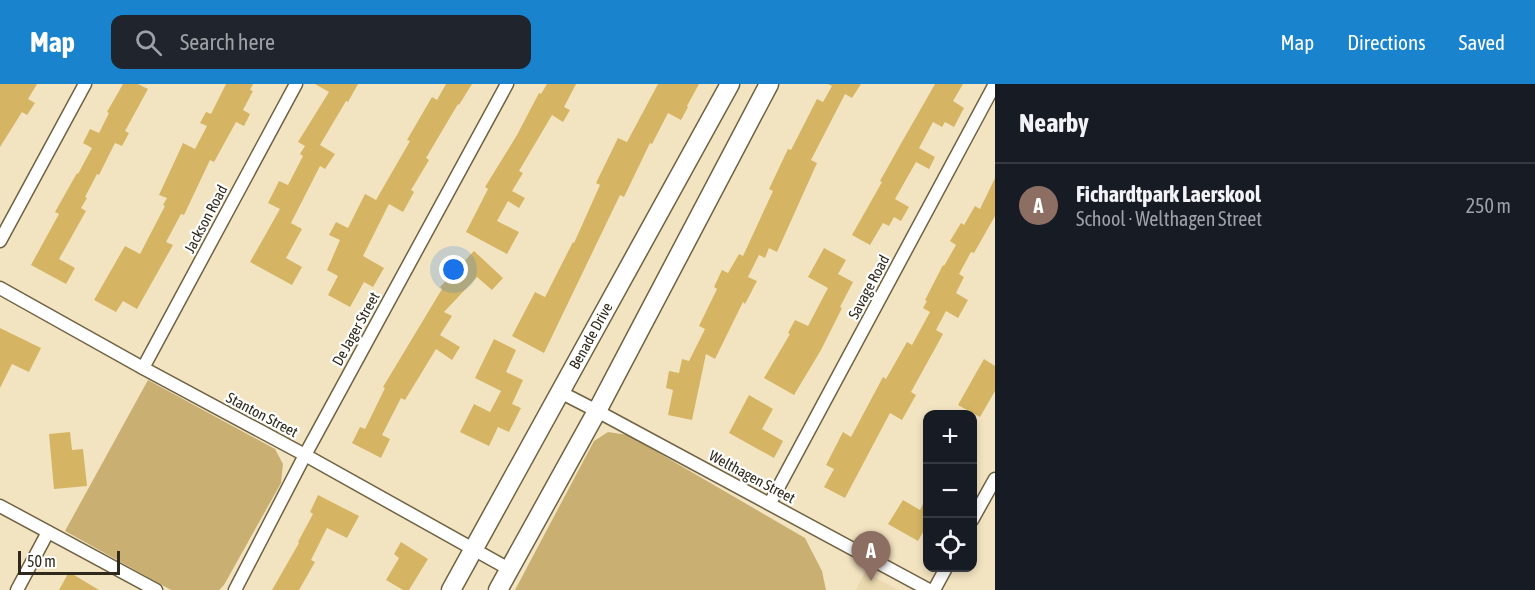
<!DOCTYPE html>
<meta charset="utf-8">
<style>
:root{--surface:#171b24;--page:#20242c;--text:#f1f3f6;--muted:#9ea1a6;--line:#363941;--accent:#1983cd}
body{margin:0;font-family:"Asap Condensed",sans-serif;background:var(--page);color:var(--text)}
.controls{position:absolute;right:18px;bottom:18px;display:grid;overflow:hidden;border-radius:12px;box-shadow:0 3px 9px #0003}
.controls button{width:54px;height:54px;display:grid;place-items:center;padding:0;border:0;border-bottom:2px solid var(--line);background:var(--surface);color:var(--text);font:30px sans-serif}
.scale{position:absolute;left:18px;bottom:15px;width:102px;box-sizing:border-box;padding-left:6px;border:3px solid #2e291b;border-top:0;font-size:16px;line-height:21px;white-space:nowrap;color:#2e291b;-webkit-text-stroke:4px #fff;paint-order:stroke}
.you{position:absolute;left:454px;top:186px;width:21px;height:21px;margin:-15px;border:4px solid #fff;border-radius:50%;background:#1a73e8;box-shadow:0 0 0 9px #1a73e833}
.badge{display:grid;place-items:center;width:39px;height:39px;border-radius:50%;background:var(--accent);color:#fff;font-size:20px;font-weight:700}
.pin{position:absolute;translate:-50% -50px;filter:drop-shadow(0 2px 3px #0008)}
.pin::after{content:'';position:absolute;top:32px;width:21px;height:18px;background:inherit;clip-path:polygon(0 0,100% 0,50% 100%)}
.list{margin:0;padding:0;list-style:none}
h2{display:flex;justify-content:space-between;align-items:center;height:78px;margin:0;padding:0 24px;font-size:26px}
h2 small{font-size:20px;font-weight:400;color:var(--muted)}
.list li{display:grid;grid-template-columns:39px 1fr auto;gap:18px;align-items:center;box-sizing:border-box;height:84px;padding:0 24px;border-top:2px solid var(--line)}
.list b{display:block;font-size:22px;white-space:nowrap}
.list p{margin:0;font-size:20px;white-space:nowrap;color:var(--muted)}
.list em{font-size:20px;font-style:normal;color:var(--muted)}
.icon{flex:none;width:33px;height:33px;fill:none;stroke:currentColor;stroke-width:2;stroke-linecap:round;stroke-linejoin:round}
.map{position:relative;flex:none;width:995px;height:506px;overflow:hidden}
header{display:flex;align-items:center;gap:36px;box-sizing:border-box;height:84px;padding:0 30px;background:var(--accent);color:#fff}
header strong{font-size:28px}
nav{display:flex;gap:33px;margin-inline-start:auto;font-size:21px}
.search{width:420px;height:54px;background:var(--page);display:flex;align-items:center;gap:15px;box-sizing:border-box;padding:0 21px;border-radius:12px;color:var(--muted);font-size:22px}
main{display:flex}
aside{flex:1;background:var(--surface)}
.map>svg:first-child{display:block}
.built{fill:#ebdaaf}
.green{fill:#c9b072}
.building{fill:#d5b563}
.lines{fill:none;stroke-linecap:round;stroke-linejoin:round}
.street-casing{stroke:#6e6242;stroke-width:15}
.secondary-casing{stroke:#6e6242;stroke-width:21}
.street{stroke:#fff;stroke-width:12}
.secondary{stroke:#fff;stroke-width:18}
.labels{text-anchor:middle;stroke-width:4.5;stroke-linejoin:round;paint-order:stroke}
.street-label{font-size:15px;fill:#2e291b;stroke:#fff}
</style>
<header>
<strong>Map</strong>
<div class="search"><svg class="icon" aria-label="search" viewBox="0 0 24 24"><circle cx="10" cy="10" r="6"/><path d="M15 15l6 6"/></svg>Search here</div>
<nav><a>Map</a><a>Directions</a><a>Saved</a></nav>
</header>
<main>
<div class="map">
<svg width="995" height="506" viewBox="0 0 995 506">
<rect width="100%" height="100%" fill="#f3e4c1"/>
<polygon class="built" points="865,488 898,506 856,506"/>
<g class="green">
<polygon points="148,296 275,365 283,380 281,399 224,501 219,506 171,506 65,447"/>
<polygon points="608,348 628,351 805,454 822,487 826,506 515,506 594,357"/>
</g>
<g class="building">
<polygon points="0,0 37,0 28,15 35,19 27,31 22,28 0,63"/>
<polygon points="123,0 138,0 148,5 125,47 129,49 122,62 115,59 99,91 97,90 85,113 87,114 81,124 86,127 59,175 75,184 66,200 31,181 59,130 55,128 77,89 78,90 92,64 83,59 90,45 99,49 109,29 107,28"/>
<polygon points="226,0 253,0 250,6 253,7 243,26 250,30 244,42 236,38 214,78 210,76 184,131 181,130 166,158 173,161 137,225 123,217 116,228 94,216 125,162 140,170 165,122 163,121 167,114 159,111 178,70 183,59 195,65 207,42 200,39 206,28 211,30"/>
<polygon points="315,0 358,0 348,18 346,17 320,61 335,70 325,85 320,82 291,139 302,145 286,174 302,183 292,201 250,178 280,125 268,119 279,97 288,101 303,72 300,70 305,62 298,58 329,8"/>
<polygon points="446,0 472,0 459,21 458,20 426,74 429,76 411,106 414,108 403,128 389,120 363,172 384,184 373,203 364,198 350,223 328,211 338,192 327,186 340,156 329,151 336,138 348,144 365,110 376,116 410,57 407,56 432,13 437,16"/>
<polygon points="547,0 576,0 564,23 570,26 563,38 552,31 519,87 523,89 512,107 525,114 519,124 508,117 497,137 519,148 507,170 466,148 488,105 485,103 517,51 539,9 541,10"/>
<polygon points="658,0 699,0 687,22 688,23 681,36 668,29 652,60 650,59 624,113 620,111 544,269 512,252 535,208 545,213 573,158 574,159 600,101 596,99 618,54 627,58"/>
<polygon points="828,0 861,0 852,14 845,10 811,76 817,79 777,168 769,164 765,174 759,171 748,193 757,197 745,220 743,218 715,275 706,270 692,336 668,331 673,306 666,304 669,287 679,289 682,275 689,277 705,245 699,242 717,205 714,203 722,186 728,189 739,170 743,172 773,107 769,105 788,65 791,66 817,15 823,18 832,2"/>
<polygon points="935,0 963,0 953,17 964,24 954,43 945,38 942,43 933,38 919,64 935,73 929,85 916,78 895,115 909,123 901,137 894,133 889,142 883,139 870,161 852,151 882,98 880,97 903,56"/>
<polygon points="995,94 995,132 974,169 971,168 959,190 964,193 956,209 968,216 958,234 946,227 936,246 943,250 911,308 916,311 902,336 890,329 845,414 824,403 834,385 826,381 843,348 851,353 883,293 886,295 907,258 912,261 930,228 923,224 927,217 925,216 943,181 944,182 956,161 950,157 961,139 964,141 975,122 980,125"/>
<polygon points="824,164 846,176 838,190 853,198 840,223 842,224 821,266 794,311 764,294 790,250 788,249 795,236 808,242 828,204 808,193"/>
<polygon points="474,167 503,194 492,206 477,193 444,228 452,232 440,251 460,263 452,276 436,265 405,316 401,314 382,351 390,355 381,374 352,359 360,343 365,345 385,304 383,303 442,205 440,203"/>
<polygon points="0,244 41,264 29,288 12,280 0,304"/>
<polygon points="494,255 516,266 506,288 523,296 512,320 521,324 509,348 498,343 489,362 460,348 474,320 490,328 501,307 475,294"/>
<polygon points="984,275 995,282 995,307 980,333 958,321"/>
<polygon points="749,311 773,325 762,345 783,357 774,374 729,349"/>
<polygon points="70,348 72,366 83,365 87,402 54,405 49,350"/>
<polygon points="318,411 359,432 347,454 327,444 311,476 315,478 299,506 272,506 299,459 298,458 313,430 310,428"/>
<polygon points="927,412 927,441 918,457 888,440 903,416 920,426"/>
<polygon points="401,458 428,475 409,506 403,506 386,496 399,474 394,470"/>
<polygon points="69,488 99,506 59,506"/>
</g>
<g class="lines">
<defs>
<g id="street">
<polyline points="0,157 85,0"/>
<polyline points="0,204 143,284 305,371 509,485"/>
<polyline points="143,284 296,0"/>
<polyline points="560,308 597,327 929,506"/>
<polyline points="770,419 995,0"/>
<polyline points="0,422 156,506"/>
<polyline points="972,436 995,395"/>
<polyline points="17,506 48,448"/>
<polyline points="235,506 305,371 507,0"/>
<polyline points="934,506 946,484"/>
</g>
<g id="secondary">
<path id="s1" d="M451 506 730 0"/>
<polyline points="498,506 597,327 769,0"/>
</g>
</defs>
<use href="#street" class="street-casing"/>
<use href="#secondary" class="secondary-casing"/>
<use href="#street" class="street"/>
<use href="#secondary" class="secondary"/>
</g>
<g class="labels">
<g class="street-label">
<text transform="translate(206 135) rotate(-62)" y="5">Jackson Road</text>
<text transform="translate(869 203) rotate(-62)" y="5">Savage Road</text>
<text transform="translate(356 245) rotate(-61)" y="5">De Jager Street</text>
<text dy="5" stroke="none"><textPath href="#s1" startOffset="290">Benade Drive</textPath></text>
<text transform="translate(262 331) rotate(28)" y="5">Stanton Street</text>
<text transform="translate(752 393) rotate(28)" y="5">Welthagen Street</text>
</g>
</g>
</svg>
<div class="controls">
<button>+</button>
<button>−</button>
<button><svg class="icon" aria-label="locate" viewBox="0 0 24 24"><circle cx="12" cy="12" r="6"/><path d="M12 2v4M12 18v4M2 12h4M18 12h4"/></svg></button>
</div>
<div class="scale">50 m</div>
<div class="you"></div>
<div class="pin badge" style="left:871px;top:497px;background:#8d6e63">A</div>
</div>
<aside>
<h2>Nearby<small></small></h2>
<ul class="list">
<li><span class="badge" style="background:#8d6e63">A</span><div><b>Fichardtpark Laerskool</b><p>School · Welthagen Street</p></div><em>250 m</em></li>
</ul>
</aside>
</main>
